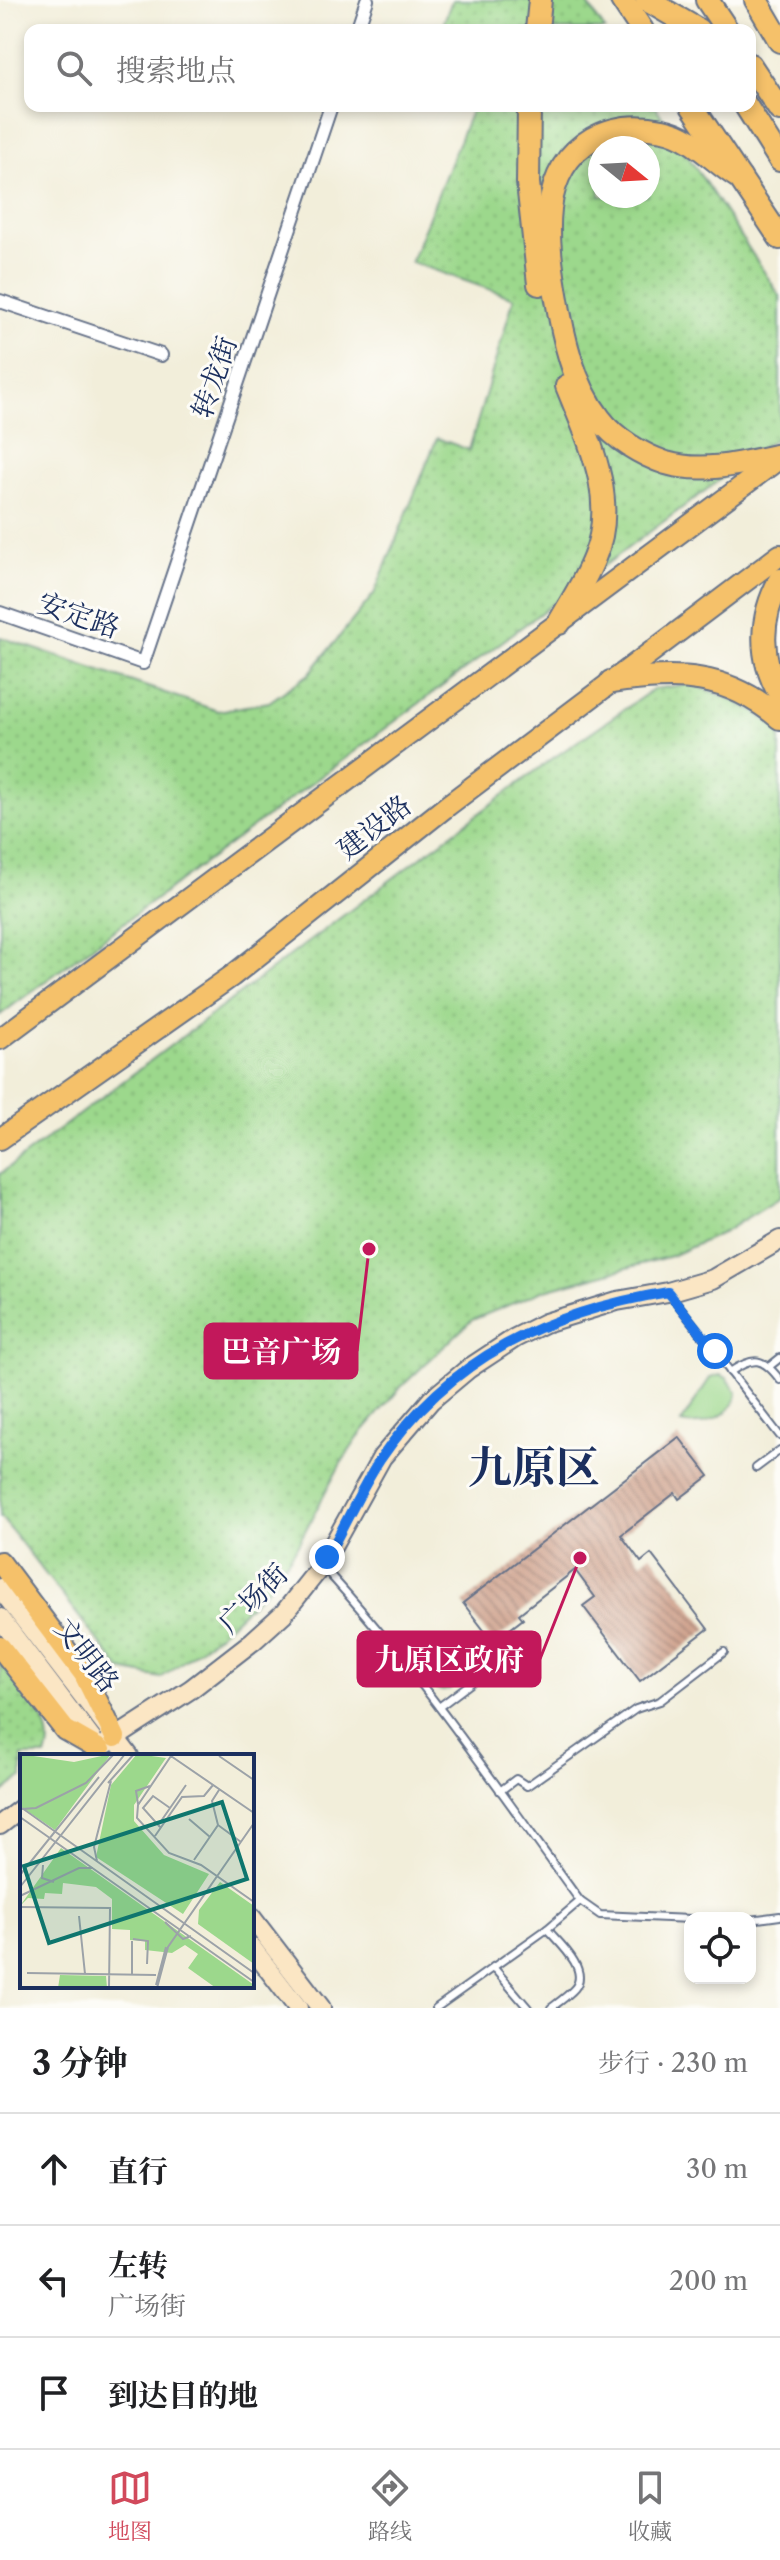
<!DOCTYPE html>
<html lang="zh">
<meta charset="utf-8">
<style>
:root{--surface:#fff;--page:#f2f2f2;--text:#202124;--muted:#757577;--line:#e0e0e0;--accent:#d1495b}
body{margin:0;font-family:"Libre Caslon Text","Noto Serif SC",serif;background:var(--page);color:var(--text)}
.controls{position:absolute;right:24px;bottom:24px;display:grid;overflow:hidden;border-radius:16px;box-shadow:0 4px 12px #0003}
.controls button{width:72px;height:72px;display:grid;place-items:center;padding:0;border:0;border-bottom:2px solid var(--line);background:var(--surface);color:var(--text);font:40px sans-serif}
.compass{position:absolute;left:588px;top:136px;width:72px;height:72px;border-radius:50%;background:var(--surface);box-shadow:0 4px 12px #0003;rotate:108deg}
.stop{position:absolute;width:24px;height:24px;margin:-18px;border:6px solid #1a73e8;border-radius:50%;background:#fff}
.stop.end{background:#1a73e8;border-color:#fff;box-shadow:0 2px 8px #0008}
.list{margin:0;padding:0;list-style:none}
h2{display:flex;justify-content:space-between;align-items:center;height:104px;margin:0;padding:0 32px;font-size:34px}
h2 small{font-size:26px;font-weight:400;color:var(--muted)}
.list li{display:grid;grid-template-columns:52px 1fr auto;gap:24px;align-items:center;box-sizing:border-box;height:112px;padding:0 32px;border-top:2px solid var(--line)}
.list b{display:block;font-size:30px;white-space:nowrap}
.list p{margin:0;font-size:26px;white-space:nowrap;color:var(--muted)}
.list em{font-size:26px;font-style:normal;color:var(--muted)}
.icon{flex:none;width:44px;height:44px;fill:none;stroke:currentColor;stroke-width:2;stroke-linecap:round;stroke-linejoin:round}
.map{position:relative;flex:none;width:780px;height:2008px;overflow:hidden}
.search{position:absolute;background:var(--surface);box-shadow:0 4px 12px #0003;left:24px;right:24px;top:24px;height:88px;display:flex;align-items:center;gap:20px;box-sizing:border-box;padding:0 28px;border-radius:16px;color:var(--muted);font-size:30px}
.sheet{height:440px;background:var(--surface)}
nav{display:flex;justify-content:space-around;align-items:center;box-sizing:border-box;height:112px;border-top:2px solid var(--line);background:var(--surface);font-size:22px;color:var(--muted)}
nav a{display:grid;justify-items:center;gap:4px}
nav .on{color:var(--accent)}
.map>svg:first-child{display:block}
.green{fill:#9cd88c;stroke:#5c8475;stroke-width:2}
.park{fill:url(#park-dots);stroke:#5c8475;stroke-width:2;fill-rule:evenodd}
.building{fill:url(#building-back-hatch)}
.lines{fill:none;stroke-linecap:round;stroke-linejoin:round}
.lane-casing{stroke:#667289;stroke-width:10}
.street-casing{stroke:#667289;stroke-width:16}
.secondary-casing{stroke:#667289;stroke-width:22}
.primary-casing{stroke:#667289;stroke-width:24}
.highway-casing{stroke:#667289;stroke-width:26}
.lane{stroke:#fff;stroke-width:6}
.street{stroke:#fff;stroke-width:12}
.secondary{stroke:#fbe6c4;stroke-width:18}
.primary{stroke:#f5c16b;stroke-width:20}
.highway{stroke:#f5c16b;stroke-width:22}
.route{stroke:#1a73e8;stroke-width:10}
.labels{text-anchor:middle;stroke-width:6;stroke-linejoin:round;paint-order:stroke}
.street-label{font-size:28px;fill:#1b2f5e;stroke:#fdfcf7}
.town-label{font-size:44px;font-weight:bold;fill:#1b2f5e;stroke:#fdfcf7}
.inset-road{fill:none;stroke:#9ca2a8;stroke-width:2}
.view{fill:#0f766e;fill-opacity:0.15;stroke:#0f766e;stroke-width:4}
.inset-edge{fill:none;stroke:#1b2f5e;stroke-width:4}
.leader{fill:none;stroke:#c2185b;stroke-width:3}
.callout-dot{fill:#c2185b;stroke:#fdfcf7;stroke-width:3}
.callout{fill:#c2185b;stroke:#c2185b;stroke-width:3}
.callout-label{font-size:30px;text-anchor:middle;font-weight:bold;fill:#fff}
</style>
<div class="map">
<svg width="780" height="2008" viewBox="0 0 780 2008">
<defs>
<pattern id="park-dots" width="8" height="8" patternUnits="userSpaceOnUse" patternTransform="scale(2)"><rect width="8" height="8" fill="#9cd88c"/><path d="M2 2h.1M6 6h.1" fill="none" stroke="#86ba7b" stroke-width="1.8" stroke-linecap="round"/></pattern>
<pattern id="building-back-hatch" width="6" height="6" patternUnits="userSpaceOnUse" patternTransform="scale(2)"><rect width="6" height="6" fill="#cfa28d"/><path d="M-1 5l2 2M0 0l6 6M5-1l2 2" fill="none" stroke="#a78476"/></pattern>
</defs>
<rect width="100%" height="100%" fill="#fdfcf7"/>
<filter id="ink" filterUnits="userSpaceOnUse"><feTurbulence type="fractalNoise" baseFrequency=".0125" numOctaves="2"/><feDisplacementMap in="SourceGraphic" scale="16" xChannelSelector="R" yChannelSelector="G"/><feConvolveMatrix kernelMatrix="1 2 1 2 8 2 1 2 1" color-interpolation-filters="sRGB"/></filter>
<filter id="wash" filterUnits="userSpaceOnUse"><feTurbulence type="fractalNoise" baseFrequency=".006" numOctaves="4" result="noise"/><feDisplacementMap in="SourceGraphic" scale="32" xChannelSelector="R" yChannelSelector="G"/><feGaussianBlur stdDeviation="1.8" result="paint"/><feColorMatrix in="noise" values="0 0 0 0 0 0 0 0 0 0 0 0 0 0 0 0 0 1.4 0 .05"/><feComposite in="paint" operator="in"/></filter>
<g filter="url(#wash)">
<rect width="100%" height="100%" fill="#f2eeda"/>
<g class="green">
<path d="M720 1375 727 1378 737 1392C735 1415 702 1429 681 1423L710 1378Z"/>
<polygon points="470,1648 479,1650 487,1658 450,1689 443,1691 436,1689 433,1682 435,1675"/>
</g>
<g class="park">
<polygon points="452,0 585,0 605,30 441,30"/>
<path d="M473 106H655L780 296V435L0 1015V637L218 711 269 702 309 674 374 594 437 438 469 450 514 298 411 262ZM600 148H648V196H600Z"/>
<path d="M690 684C725 695 752 707 780 730V1197L724 1232 671 1256 545 1290 472 1320 401 1387 362 1432 340 1465 295 1550 270 1586 218 1635 161 1678 121 1670 0 1516V1174L546 763 654 689Z"/>
<path d="M0 1663C19 1687 60 1723 46 1756H22V1778L0 1795Z"/>
</g>
<g id="blocks">
<polygon class="building" points="679,1437 709,1476 679,1499 675,1493 621,1535 641,1562 651,1554 708,1629 640,1681 583,1606 595,1597 575,1570 519,1614 523,1619 493,1642 463,1603"/>
</g>
</g>
<g filter="url(#ink)">
<use href="#blocks" fill-opacity="0" stroke="#667289" stroke-width="2"/>
<g class="lines">
<defs>
<g id="lane">
<polyline points="670,1294 780,1436"/>
<polyline points="770,1366 780,1358"/>
<path d="M730 1372C754 1356 763 1357 780 1380"/>
<polyline points="756,1468 780,1450"/>
<path d="M323 1567C418 1670 497 1787 580 1901L600 1915 690 1919"/>
<polyline points="439,1707 471,1683"/>
<polyline points="500,1791 516,1779 527,1786 636,1709 660,1701 724,1652"/>
<polyline points="750,1920 780,1916"/>
<path d="M547 1929C558 1942 590 1969 575 1988 569 1995 559 2002 551 2008"/>
<polyline points="493,1967 528,2008"/>
<polyline points="436,2008 547,1929 580,1901"/>
</g>
<g id="street">
<polyline points="357,30 367,0"/>
<polyline points="0,301 161,355"/>
<polyline points="0,613 143,663 331,106"/>
</g>
<g id="secondary">
<polyline points="0,1588 129,1756"/>
<polyline points="0,1618 97,1746"/>
<polyline points="106,1744 191,1689 253,1641 284,1613 322,1565 382,1457 431,1400 468,1369 515,1338 545,1323 617,1301 668,1292 713,1279 780,1240"/>
<polyline points="0,1825 22,1808"/>
<polyline points="252,1918 321,2008"/>
<polyline points="252,1948 298,2008"/>
</g>
<g id="primary">
<polyline points="0,1039 780,458"/>
<polyline points="0,1139 232,976 447,806 780,555"/>
<polyline points="0,1562 84,1674 115,1737"/>
<polyline points="0,1647 65,1730 100,1750"/>
</g>
<g id="highway">
<polyline points="622,0 642,30"/>
<polyline points="647,0 698,30"/>
<polyline points="707,0 727,30"/>
<polyline points="756,0 780,41"/>
<polyline points="537,30 540,0"/>
<polyline points="750,65 780,110"/>
<polyline points="529,106 528,183 539,284"/>
<polyline points="692,106 780,238"/>
<polyline points="746,106 780,160"/>
<path d="M740 178C714 163 694 136 663 130 639 125 614 126 592 139 537 171 547 241 556 294 563 337 573 384 600 419 615 439 642 455 666 463 703 474 743 463 780 455"/>
<path d="M780 580C760 617 758 657 780 694"/>
<path d="M559 623C571 602 585 581 594 558 619 500 589 441 567 386"/>
<path d="M611 682C679 673 725 672 780 718"/>
</g>
</defs>
<use href="#lane" class="lane-casing"/>
<use href="#street" class="street-casing"/>
<use href="#secondary" class="secondary-casing"/>
<use href="#primary" class="primary-casing"/>
<use href="#highway" class="highway-casing"/>
<use href="#lane" class="lane"/>
<use href="#street" class="street"/>
<use href="#secondary" class="secondary"/>
<use href="#primary" class="primary"/>
<use href="#highway" class="highway"/>
</g>
</g>
<g class="lines" filter="url(#ink)">
<path class="route" d="M327 1557C345 1525 360 1491 380 1460 450 1356 549 1312 668 1292L715 1351"/>
</g>
<g class="labels">
<g class="street-label">
<text transform="translate(214 377) rotate(-71)" y="10">转龙街</text>
<text transform="translate(79 615) rotate(19)" y="10">安定路</text>
<text transform="translate(374 827) rotate(-38)" y="10">建设路</text>
<text transform="translate(253 1598) rotate(-45)" y="10">广场街</text>
<text transform="translate(87 1655) rotate(52)" y="10">文明路</text>
</g>
<g class="town-label">
<text x="534" y="1483">九原区</text>
</g>
</g>
<g transform="translate(20 1754)">
<rect width="234" height="234" fill="#f2eeda"/>
<path d="M0 0 54 8 91 0 35 76 0 52ZM117 0 146 4 114 51V67L144 101 189 120 163 160 76 103 91 31ZM41 94 234 231V234H196L168 214 178 200 165 191 152 199 125 196V187L110 186V176L92 175V145L76 133 43 129 42 140 25 139 24 145 8 144 0 152ZM200 128 234 152V210L178 170 179 156ZM40 221 86 222 87 234H38Z" fill="#9cd88c"/>
<path class="inset-road" d="M32 0H66M148 0 234 59M151 2 118 51 117 64 149 99 181 111 234 148M199 2 234 26M88 29 114 0M118 50 116 37 130 32M2 54 234 219M2 55 16 54 66 29 94 0M0 63 234 228M169 65 190 83M139 70 166 31M198 71 221 88M140 73 123 54 133 42 150 54M135 82 162 43 184 42 193 31M174 106 198 71 192 47 199 36M77 107 74 93 91 27M23 111 22 124 34 128M0 121 79 23M0 133 105 0M0 142 59 114H73M0 153 90 154 89 234M59 162 65 220M145 168 163 185 171 182M113 185 128 187 127 210M7 219 136 221M112 220V187M136 231 146 193M137 234 148 193 234 69"/>
<path class="view" d="M202 48 227 125 29 189 4 112Z"/>
<rect width="234" height="234" class="inset-edge"/>
</g>
<path class="leader" d="M369 1249L357 1351M580 1558L540 1659"/>
<g class="callout-dot">
<circle cx="369" cy="1249" r="8"/>
<circle cx="580" cy="1558" r="8"/>
</g>
<g class="callout">
<rect x="205" y="1324" width="152" height="54" rx="8"/>
<rect x="358" y="1632" width="182" height="54" rx="8"/>
</g>
<g class="callout-label">
<text x="281" y="1362">巴音广场</text>
<text x="449" y="1670">九原区政府</text>
</g>
</svg>
<div class="controls">
<button><svg class="icon" aria-label="locate" viewBox="0 0 24 24"><circle cx="12" cy="12" r="6"/><path d="M12 2v4M12 18v4M2 12h4M18 12h4"/></svg></button>
</div>
<svg class="compass" viewBox="-18 -18 36 36"><path d="M0-13l5 13h-10z" fill="#e53935"/><path d="M0 13l5-13h-10z" fill="#757577"/></svg>
<div class="stop" style="left:715px;top:1351px"></div>
<div class="stop end" style="left:327px;top:1557px"></div>
<div class="search"><svg class="icon" aria-label="search" viewBox="0 0 24 24"><circle cx="10" cy="10" r="6"/><path d="M15 15l6 6"/></svg>搜索地点</div>
</div>
<section class="sheet">
<h2>3 分钟<small>步行 · 230 m</small></h2>
<ul class="list">
<li><svg class="icon" aria-label="ahead" viewBox="0 0 24 24"><path d="M12 20V5M6 11l6-6 6 6"/></svg><div><b>直行</b></div><em>30 m</em></li>
<li><svg class="icon" aria-label="left" viewBox="0 0 24 24"><path d="M17 20v-9H6M10 6l-5 5 5 5"/></svg><div><b>左转</b><p>广场街</p></div><em>200 m</em></li>
<li><svg class="icon" aria-label="arrive" viewBox="0 0 24 24"><path d="M6 21V4h12l-3 4 3 4H6"/></svg><div><b>到达目的地</b></div></li>
</ul>
</section>
<nav>
<a class="on"><svg class="icon" aria-label="map" viewBox="0 0 24 24"><path d="M3 6l6-2 6 2 6-2v14l-6 2-6-2-6 2zM9 4v14M15 6v14"/></svg>地图</a>
<a><svg class="icon" aria-label="directions" viewBox="0 0 24 24"><path d="M12 3l9 9-9 9-9-9zM9 14v-3h6M13 9l2 2-2 2"/></svg>路线</a>
<a><svg class="icon" aria-label="saved" viewBox="0 0 24 24"><path d="M7 4h10v16l-5-4-5 4z"/></svg>收藏</a>
</nav>
